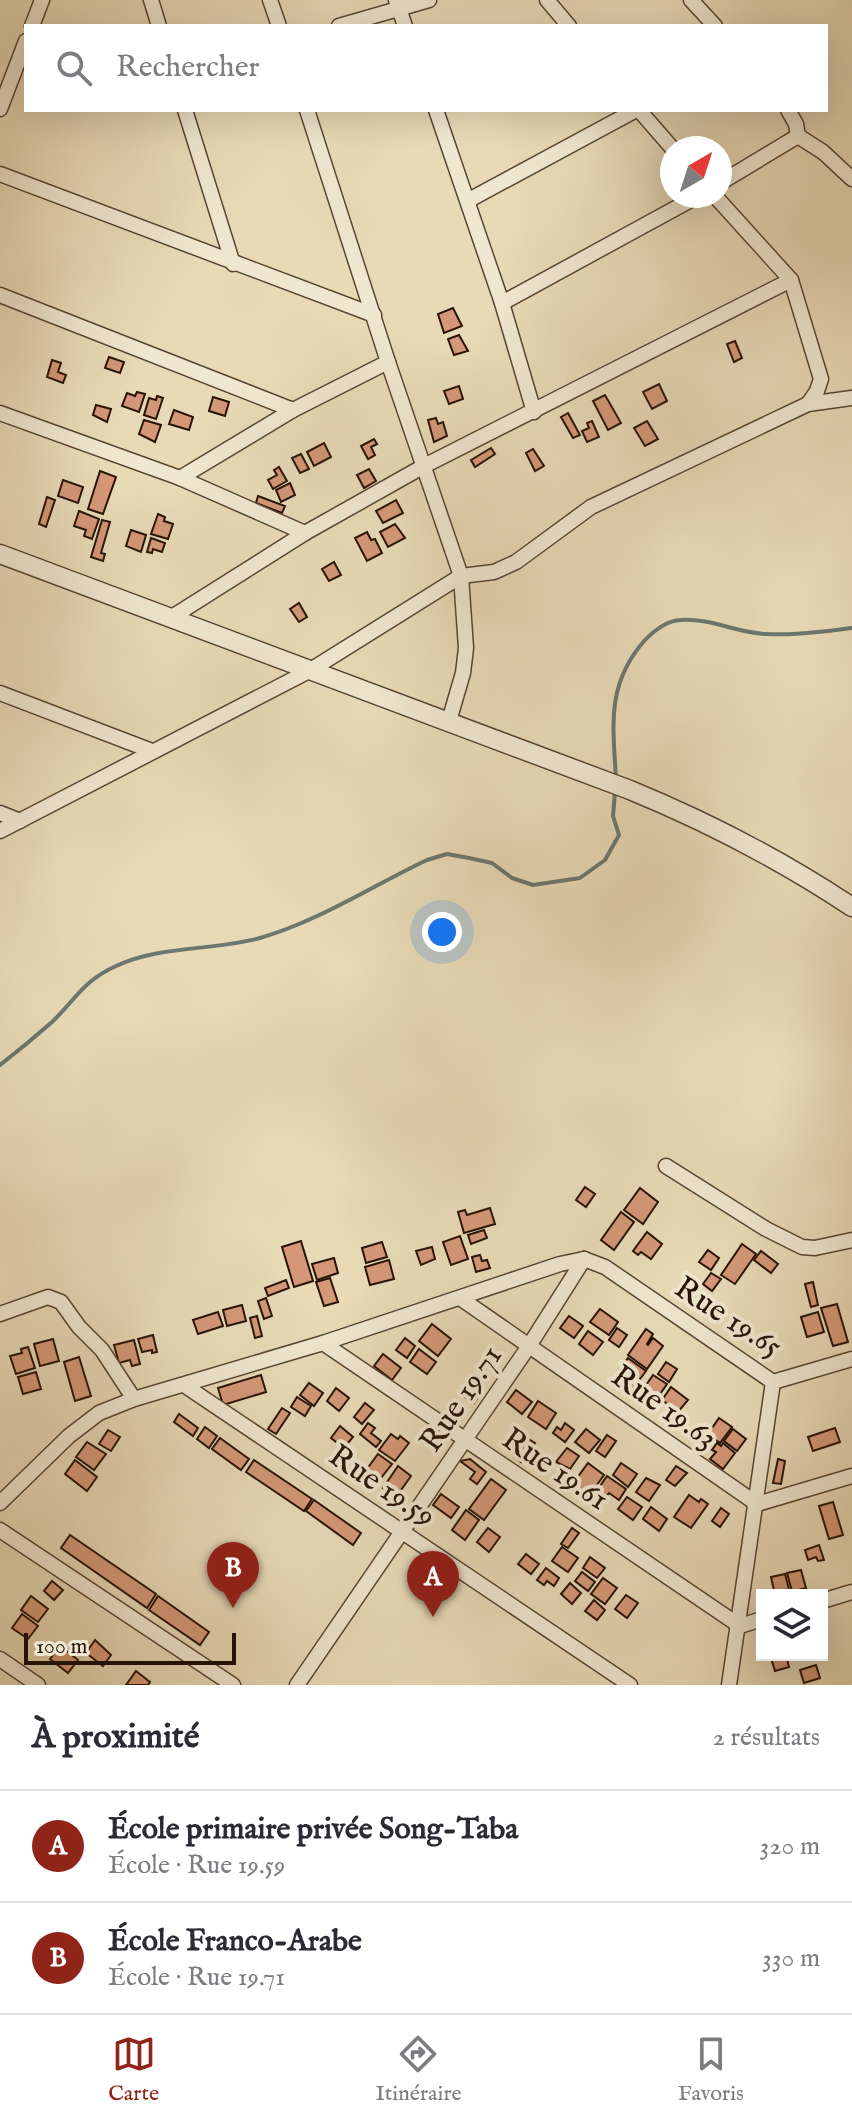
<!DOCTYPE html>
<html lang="fr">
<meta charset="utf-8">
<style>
:root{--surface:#fff;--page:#f7f7f7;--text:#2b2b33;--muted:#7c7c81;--line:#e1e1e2;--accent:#8f2418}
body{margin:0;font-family:"IM FELL English",serif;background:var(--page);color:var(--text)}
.controls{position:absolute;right:24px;bottom:24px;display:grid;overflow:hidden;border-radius:0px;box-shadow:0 8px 32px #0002}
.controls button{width:72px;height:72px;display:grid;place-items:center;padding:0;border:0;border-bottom:2px solid var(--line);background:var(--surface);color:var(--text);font:40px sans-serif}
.compass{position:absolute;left:660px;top:136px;width:72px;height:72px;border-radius:50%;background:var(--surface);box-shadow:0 8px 32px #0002;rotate:39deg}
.scale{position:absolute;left:24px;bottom:20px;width:212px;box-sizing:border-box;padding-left:8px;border:4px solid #281307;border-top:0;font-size:22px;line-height:28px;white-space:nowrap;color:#281307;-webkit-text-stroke:6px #f0e7d0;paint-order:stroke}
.you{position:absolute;left:442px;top:932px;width:28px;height:28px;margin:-20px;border:6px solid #fff;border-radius:50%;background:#1a73e8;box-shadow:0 0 0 12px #1a73e833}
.badge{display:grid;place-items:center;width:52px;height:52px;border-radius:50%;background:var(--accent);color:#fff;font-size:26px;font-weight:700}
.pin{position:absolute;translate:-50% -66px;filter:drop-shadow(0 2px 4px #0008)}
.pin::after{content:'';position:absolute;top:42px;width:28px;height:24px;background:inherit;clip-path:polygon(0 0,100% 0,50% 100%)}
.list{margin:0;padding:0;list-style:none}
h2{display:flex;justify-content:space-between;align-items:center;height:104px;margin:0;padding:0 32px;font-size:34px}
h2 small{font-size:26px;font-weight:400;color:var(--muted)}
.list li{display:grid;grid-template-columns:52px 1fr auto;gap:24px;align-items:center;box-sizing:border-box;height:112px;padding:0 32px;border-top:2px solid var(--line)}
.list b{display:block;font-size:30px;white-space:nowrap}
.list p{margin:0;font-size:26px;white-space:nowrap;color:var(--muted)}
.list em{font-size:26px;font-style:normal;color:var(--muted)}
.icon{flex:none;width:44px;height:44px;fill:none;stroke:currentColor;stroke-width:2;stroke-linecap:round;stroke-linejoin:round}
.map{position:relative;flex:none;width:852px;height:1685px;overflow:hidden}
.search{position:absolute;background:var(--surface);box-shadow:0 8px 32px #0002;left:24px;right:24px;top:24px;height:88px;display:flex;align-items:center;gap:20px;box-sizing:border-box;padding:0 28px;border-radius:0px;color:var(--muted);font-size:30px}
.sheet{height:328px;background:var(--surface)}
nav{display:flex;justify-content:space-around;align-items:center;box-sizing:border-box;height:112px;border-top:2px solid var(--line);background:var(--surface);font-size:22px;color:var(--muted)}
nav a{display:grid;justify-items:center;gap:4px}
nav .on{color:var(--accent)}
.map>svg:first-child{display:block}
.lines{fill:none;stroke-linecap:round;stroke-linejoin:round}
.stream{stroke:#6b776f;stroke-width:4}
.building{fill:#d49878;stroke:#281307;stroke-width:2}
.minor-casing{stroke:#584533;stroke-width:17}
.tertiary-casing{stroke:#584533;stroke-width:21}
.minor{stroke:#f0e7d0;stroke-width:14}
.tertiary{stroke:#f0e7d0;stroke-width:18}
.labels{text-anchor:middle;stroke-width:8;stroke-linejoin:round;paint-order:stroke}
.street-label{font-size:32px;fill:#281307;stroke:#f0e7d0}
</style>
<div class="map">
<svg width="852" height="1685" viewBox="0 0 852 1685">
<rect width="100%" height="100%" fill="#e8dab7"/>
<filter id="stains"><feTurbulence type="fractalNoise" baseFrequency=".0025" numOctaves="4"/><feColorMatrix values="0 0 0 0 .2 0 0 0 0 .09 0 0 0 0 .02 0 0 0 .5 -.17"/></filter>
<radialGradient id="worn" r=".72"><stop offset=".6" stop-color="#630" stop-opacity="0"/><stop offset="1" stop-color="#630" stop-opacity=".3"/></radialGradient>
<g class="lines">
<g class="stream">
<path d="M616 779C613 725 606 684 645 640 653 631 668 620 681 620 711 618 737 633 766 634 792 636 826 631 852 628"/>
<path d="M0 1065C18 1051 35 1037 52 1022 76 999 83 981 116 966 162 945 213 951 260 938 319 921 372 886 427 860L447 854 469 858 492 863 512 878 533 885 553 882 580 878 605 860 619 835 613 816 615 792"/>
</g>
</g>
<g class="building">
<polygon points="453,308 462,326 444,333 438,314"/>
<polygon points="459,335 468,351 454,355 448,339"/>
<polygon points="735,341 742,358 734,362 727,344"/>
<polygon points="109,357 124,362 120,373 105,368"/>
<polygon points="52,360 61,363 58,372 66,375 63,383 47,377"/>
<polygon points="659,384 667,401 652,409 643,392"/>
<polygon points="459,386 463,399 449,404 444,391"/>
<polygon points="137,392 145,394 139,412 122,406 127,393 135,396"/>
<polygon points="605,395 621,423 608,430 593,401"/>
<polygon points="157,396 163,398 156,419 144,415 149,398 156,400"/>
<polygon points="213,397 229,402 225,416 209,411"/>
<polygon points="96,405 111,409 107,422 93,415"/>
<polygon points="174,410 193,417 189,430 169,424"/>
<polygon points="568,413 580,435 573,438 561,417"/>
<polygon points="436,418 438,424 443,422 447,436 434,442 428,420"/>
<polygon points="144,420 161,425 155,442 139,434"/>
<polygon points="592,421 599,437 587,442 582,431 589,428 587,423"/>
<polygon points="647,421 658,439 645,446 634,428"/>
<polygon points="374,439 377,444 371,447 375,455 368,459 361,446"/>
<polygon points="324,443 331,457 314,466 307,452"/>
<polygon points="491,448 495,454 475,467 471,460"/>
<polygon points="533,449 544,466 535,471 526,453"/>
<polygon points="301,454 309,469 300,473 292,458"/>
<polygon points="279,467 287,481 273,489 268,480 277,475 274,470"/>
<polygon points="369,469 376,481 364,488 357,475"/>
<polygon points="100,471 116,477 103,514 88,509"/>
<polygon points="63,480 83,487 78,503 58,496"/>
<polygon points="290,483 295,495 281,502 276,490"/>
<polygon points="258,496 285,506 282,513 256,503"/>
<polygon points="47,497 55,500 46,527 39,524"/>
<polygon points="396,500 403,513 383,523 376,511"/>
<polygon points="79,511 99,519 92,539 84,536 86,530 74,526"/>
<polygon points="158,514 165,517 164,521 173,524 168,539 151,534"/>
<polygon points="102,520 110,522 101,553 105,554 103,561 91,557"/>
<polygon points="395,524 405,538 388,547 380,532"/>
<polygon points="131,530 146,535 141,552 126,546"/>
<polygon points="367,532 371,540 375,539 382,553 367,561 355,538"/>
<polygon points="151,538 165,543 162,552 153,549 152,553 147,552"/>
<polygon points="334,562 341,575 329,581 322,569"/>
<polygon points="299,603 307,617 299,622 290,609"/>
<polygon points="585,1187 595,1194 586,1207 576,1200"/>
<polygon points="640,1188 658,1202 643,1224 624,1210"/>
<polygon points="490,1208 495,1224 464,1233 458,1212 465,1210 467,1215"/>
<polygon points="621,1212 634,1222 614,1250 601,1240"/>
<polygon points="484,1230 487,1238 471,1244 468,1235"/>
<polygon points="647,1232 662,1244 651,1259 641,1252 638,1255 633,1251"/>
<polygon points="460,1236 468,1259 451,1265 443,1242"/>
<polygon points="301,1241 313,1281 294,1287 282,1247"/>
<polygon points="382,1242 387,1257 366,1263 362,1248"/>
<polygon points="742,1244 756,1254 735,1284 721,1275"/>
<polygon points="432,1247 435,1259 421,1265 416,1251"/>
<polygon points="708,1250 719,1258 711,1270 699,1262"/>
<polygon points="761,1251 778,1264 771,1273 754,1260"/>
<polygon points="480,1255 482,1261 487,1260 490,1268 476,1272 472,1257"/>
<polygon points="334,1258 338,1273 317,1280 312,1264"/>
<polygon points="389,1260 394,1279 370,1285 365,1267"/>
<polygon points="711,1273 721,1279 712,1291 703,1284"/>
<polygon points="330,1278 338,1302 324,1306 316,1282"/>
<polygon points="286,1280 289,1288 268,1296 265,1288"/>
<polygon points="813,1282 818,1305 811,1307 805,1284"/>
<polygon points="266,1298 272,1316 264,1319 258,1301"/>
<polygon points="837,1304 848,1342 833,1346 821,1308"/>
<polygon points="242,1305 246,1321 227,1326 223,1310"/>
<polygon points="600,1309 618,1322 609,1335 590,1322"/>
<polygon points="218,1312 223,1326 198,1334 193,1320"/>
<polygon points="818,1312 824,1332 807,1337 801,1317"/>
<polygon points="257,1316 262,1336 255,1338 250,1318"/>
<polygon points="569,1316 583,1326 574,1338 560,1328"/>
<polygon points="432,1324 451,1339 438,1356 419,1341"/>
<polygon points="617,1328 627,1335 619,1347 609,1340"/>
<polygon points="646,1329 653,1334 647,1344 648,1345 653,1338 663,1346 647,1369 628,1355"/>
<polygon points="588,1331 603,1342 593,1355 579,1344"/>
<polygon points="153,1335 157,1352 152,1353 152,1350 142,1352 138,1339"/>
<polygon points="405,1338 415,1346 407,1358 396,1350"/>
<polygon points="53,1339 59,1361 40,1366 34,1344"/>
<polygon points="134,1340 140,1364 132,1366 130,1360 119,1363 114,1345"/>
<polygon points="28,1347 35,1368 16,1374 10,1356 22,1353 21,1349"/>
<polygon points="419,1349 436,1362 427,1374 410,1362"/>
<polygon points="383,1354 401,1368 392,1380 374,1366"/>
<polygon points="79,1357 91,1396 75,1401 64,1362"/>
<polygon points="628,1358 646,1371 631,1391 624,1385 627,1381 617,1373"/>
<polygon points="666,1362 677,1369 669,1382 658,1374"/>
<polygon points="36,1372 41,1389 23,1394 18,1377"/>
<polygon points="261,1375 266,1392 223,1405 218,1388"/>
<polygon points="653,1375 667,1384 658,1397 644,1388"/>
<polygon points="469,1381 482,1390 474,1403 461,1394"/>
<polygon points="309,1383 323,1393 314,1406 300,1395"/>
<polygon points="671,1387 688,1400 678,1412 662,1400"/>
<polygon points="336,1388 349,1398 339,1411 327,1401"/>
<polygon points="516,1390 532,1402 522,1414 507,1402"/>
<polygon points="297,1397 311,1406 305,1416 291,1407"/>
<polygon points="538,1401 556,1413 546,1429 528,1417"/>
<polygon points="365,1403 374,1410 362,1424 354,1417"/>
<polygon points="282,1408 290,1413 276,1434 268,1429"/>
<polygon points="179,1414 198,1428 193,1436 174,1422"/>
<polygon points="719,1418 732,1427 720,1443 708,1434"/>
<polygon points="368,1423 375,1428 371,1433 381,1441 376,1447 360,1434"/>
<polygon points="565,1423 574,1430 565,1442 553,1433 557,1427 561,1430"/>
<polygon points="340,1426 353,1437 344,1448 331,1438"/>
<polygon points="205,1427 217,1436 209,1448 197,1439"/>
<polygon points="835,1428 840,1442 813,1451 808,1437"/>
<polygon points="586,1429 600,1440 589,1453 575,1442"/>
<polygon points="733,1429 746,1439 737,1451 724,1441"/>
<polygon points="108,1430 120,1437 111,1451 99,1444"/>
<polygon points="391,1434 398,1439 400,1436 409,1443 395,1461 379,1450"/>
<polygon points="607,1435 616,1441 605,1457 596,1451"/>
<polygon points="220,1438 249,1459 241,1470 212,1449"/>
<polygon points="527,1438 535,1443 521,1462 514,1457"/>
<polygon points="87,1442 106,1454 94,1470 76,1457"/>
<polygon points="717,1443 721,1446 723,1443 735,1453 723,1469 710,1459 716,1452 712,1450"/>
<polygon points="567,1448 579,1456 570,1469 556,1462"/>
<polygon points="378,1454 392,1464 377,1483 364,1473"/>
<polygon points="470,1459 486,1472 477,1484 470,1479 475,1472 460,1461"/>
<polygon points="778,1459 785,1461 781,1484 773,1483"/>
<polygon points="75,1460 97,1477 87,1491 65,1474"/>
<polygon points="254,1460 312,1499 304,1511 246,1472"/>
<polygon points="588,1463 604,1475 589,1496 572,1485"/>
<polygon points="621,1463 637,1474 628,1487 613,1475"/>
<polygon points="398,1466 411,1476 396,1497 383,1488"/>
<polygon points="676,1466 687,1473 675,1486 666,1480"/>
<polygon points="607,1476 626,1489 619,1500 609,1493 605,1498 596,1492"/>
<polygon points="646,1478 660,1485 649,1501 636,1492"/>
<polygon points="491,1479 506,1490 484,1520 469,1509"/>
<polygon points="441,1494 459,1507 451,1518 433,1505"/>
<polygon points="689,1495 699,1502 701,1499 708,1504 691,1528 674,1517"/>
<polygon points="627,1497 642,1507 633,1520 618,1509"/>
<polygon points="314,1500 361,1533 353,1545 306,1511"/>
<polygon points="833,1502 843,1535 829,1539 819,1506"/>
<polygon points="651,1507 667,1519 659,1531 643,1519"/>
<polygon points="721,1508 729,1514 720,1527 712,1521"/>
<polygon points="466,1510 479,1520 465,1540 452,1530"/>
<polygon points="488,1528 500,1537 489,1552 477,1542"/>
<polygon points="572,1528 579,1533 568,1548 561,1544"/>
<polygon points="70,1535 156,1594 147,1608 61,1548"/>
<polygon points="819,1545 824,1560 818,1561 816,1557 808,1560 805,1550"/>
<polygon points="562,1547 578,1558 568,1572 552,1561"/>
<polygon points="526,1554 539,1564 531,1574 518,1564"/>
<polygon points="590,1557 605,1568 597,1578 583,1568"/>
<polygon points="546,1568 559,1578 554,1586 547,1581 544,1585 537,1580"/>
<polygon points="801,1570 806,1588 799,1590 801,1595 793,1595 787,1573"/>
<polygon points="582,1572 595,1582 588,1591 575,1581"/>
<polygon points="785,1574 790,1593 775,1595 771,1577"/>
<polygon points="603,1578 617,1588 605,1604 591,1594"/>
<polygon points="52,1581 63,1590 54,1600 44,1591"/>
<polygon points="570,1583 581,1593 572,1604 561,1594"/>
<polygon points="626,1595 638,1603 627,1618 615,1609"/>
<polygon points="31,1596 48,1609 38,1622 21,1610"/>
<polygon points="158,1596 209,1632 200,1645 149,1610"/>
<polygon points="594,1600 605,1610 597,1620 585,1611"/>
<polygon points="22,1614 38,1626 28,1639 12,1628"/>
<polygon points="95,1640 111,1655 103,1666 86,1653"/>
<polygon points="60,1646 78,1660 68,1673 50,1659"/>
<polygon points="770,1655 786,1655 789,1667 775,1671"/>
<polygon points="816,1665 820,1678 804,1683 800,1670"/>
<polygon points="136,1671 150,1682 148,1685 126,1685"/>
</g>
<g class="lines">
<defs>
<g id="minor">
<polyline points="151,0 159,26"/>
<polyline points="270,0 279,26"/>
<polyline points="396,0 405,26"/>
<polyline points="547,0 569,26"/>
<polyline points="691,0 715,26"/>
<polyline points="32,26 42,0"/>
<polyline points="339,26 429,0"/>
<polyline points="0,109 26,41"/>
<polyline points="185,110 233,264"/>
<polyline points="307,110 388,362 461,576 466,648 463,673 449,721"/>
<polyline points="436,110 502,303 534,412"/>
<polyline points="639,110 672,148"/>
<polyline points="788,110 796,124 798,136 823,152 852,179"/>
<polyline points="0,174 374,315"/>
<polyline points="720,183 798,136"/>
<polyline points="715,196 791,280 821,379 817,391 808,404"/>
<polyline points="469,200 636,110"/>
<polyline points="0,295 293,410"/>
<polyline points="502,303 698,196"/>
<polyline points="0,413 180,478 305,533"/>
<polyline points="180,478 293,410 388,362"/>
<polyline points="172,617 305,533 424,466 791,280"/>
<polyline points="0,693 152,751"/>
<polyline points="0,813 20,821"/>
<polyline points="0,831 309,671 461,576 494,572 516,562 591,507 808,404 852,398"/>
<polyline points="666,1166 766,1229 802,1247 815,1248 852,1240"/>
<polyline points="584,1259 605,1267 773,1382 852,1359"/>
<polyline points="460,1298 757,1504 852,1476"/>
<polyline points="0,1314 48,1297 61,1302 79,1327 102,1350 134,1399"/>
<polyline points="323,1343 740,1626 762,1619"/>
<polyline points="184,1385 630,1685"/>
<polyline points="0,1503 69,1436 99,1413 134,1399 323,1343 560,1264 584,1259"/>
<polyline points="0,1530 233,1685"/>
<polyline points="822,1601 852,1592"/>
<polyline points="0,1659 38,1685"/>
<polyline points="297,1685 529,1346 584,1259"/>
<polyline points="729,1685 773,1382"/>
</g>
<path id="tertiary" d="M0 554 630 790C708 822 781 860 852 907"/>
</defs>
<use href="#minor" class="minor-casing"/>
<use href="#tertiary" class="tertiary-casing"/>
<use href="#minor" class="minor"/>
<use href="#tertiary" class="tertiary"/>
</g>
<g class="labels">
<g class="street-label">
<text transform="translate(729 1316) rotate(33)" y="11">Rue 19.65</text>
<text transform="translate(460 1398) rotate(-56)" y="11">Rue 19.71</text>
<text transform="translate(665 1406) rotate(35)" y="11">Rue 19.63</text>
<text transform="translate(556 1468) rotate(34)" y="11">Rue 19.61</text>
<text transform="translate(383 1485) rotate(34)" y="11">Rue 19.59</text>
</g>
</g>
<rect width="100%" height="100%" filter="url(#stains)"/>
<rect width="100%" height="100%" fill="url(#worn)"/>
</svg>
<div class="controls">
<button><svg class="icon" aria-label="layers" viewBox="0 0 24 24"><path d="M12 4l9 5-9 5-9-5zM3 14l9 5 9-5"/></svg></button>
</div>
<svg class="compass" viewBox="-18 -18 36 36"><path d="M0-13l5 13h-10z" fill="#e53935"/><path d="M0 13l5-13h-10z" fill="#7c7c81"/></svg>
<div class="scale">100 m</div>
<div class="you"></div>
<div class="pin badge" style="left:433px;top:1617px">A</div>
<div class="pin badge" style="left:233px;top:1608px">B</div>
<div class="search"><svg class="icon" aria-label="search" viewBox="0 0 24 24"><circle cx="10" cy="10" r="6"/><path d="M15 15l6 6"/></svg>Rechercher</div>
</div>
<section class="sheet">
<h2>À proximité<small>2 résultats</small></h2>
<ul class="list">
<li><span class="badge">A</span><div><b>École primaire privée Song-Taba</b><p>École · Rue 19.59</p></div><em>320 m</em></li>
<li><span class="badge">B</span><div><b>École Franco-Arabe</b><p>École · Rue 19.71</p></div><em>330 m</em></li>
</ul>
</section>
<nav>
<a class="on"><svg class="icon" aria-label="map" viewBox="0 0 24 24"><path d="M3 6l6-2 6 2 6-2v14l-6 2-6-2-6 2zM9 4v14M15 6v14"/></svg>Carte</a>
<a><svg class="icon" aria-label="directions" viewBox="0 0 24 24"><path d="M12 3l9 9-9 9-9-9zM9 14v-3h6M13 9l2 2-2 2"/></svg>Itinéraire</a>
<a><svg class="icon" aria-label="saved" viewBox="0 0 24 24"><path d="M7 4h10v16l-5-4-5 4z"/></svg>Favoris</a>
</nav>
